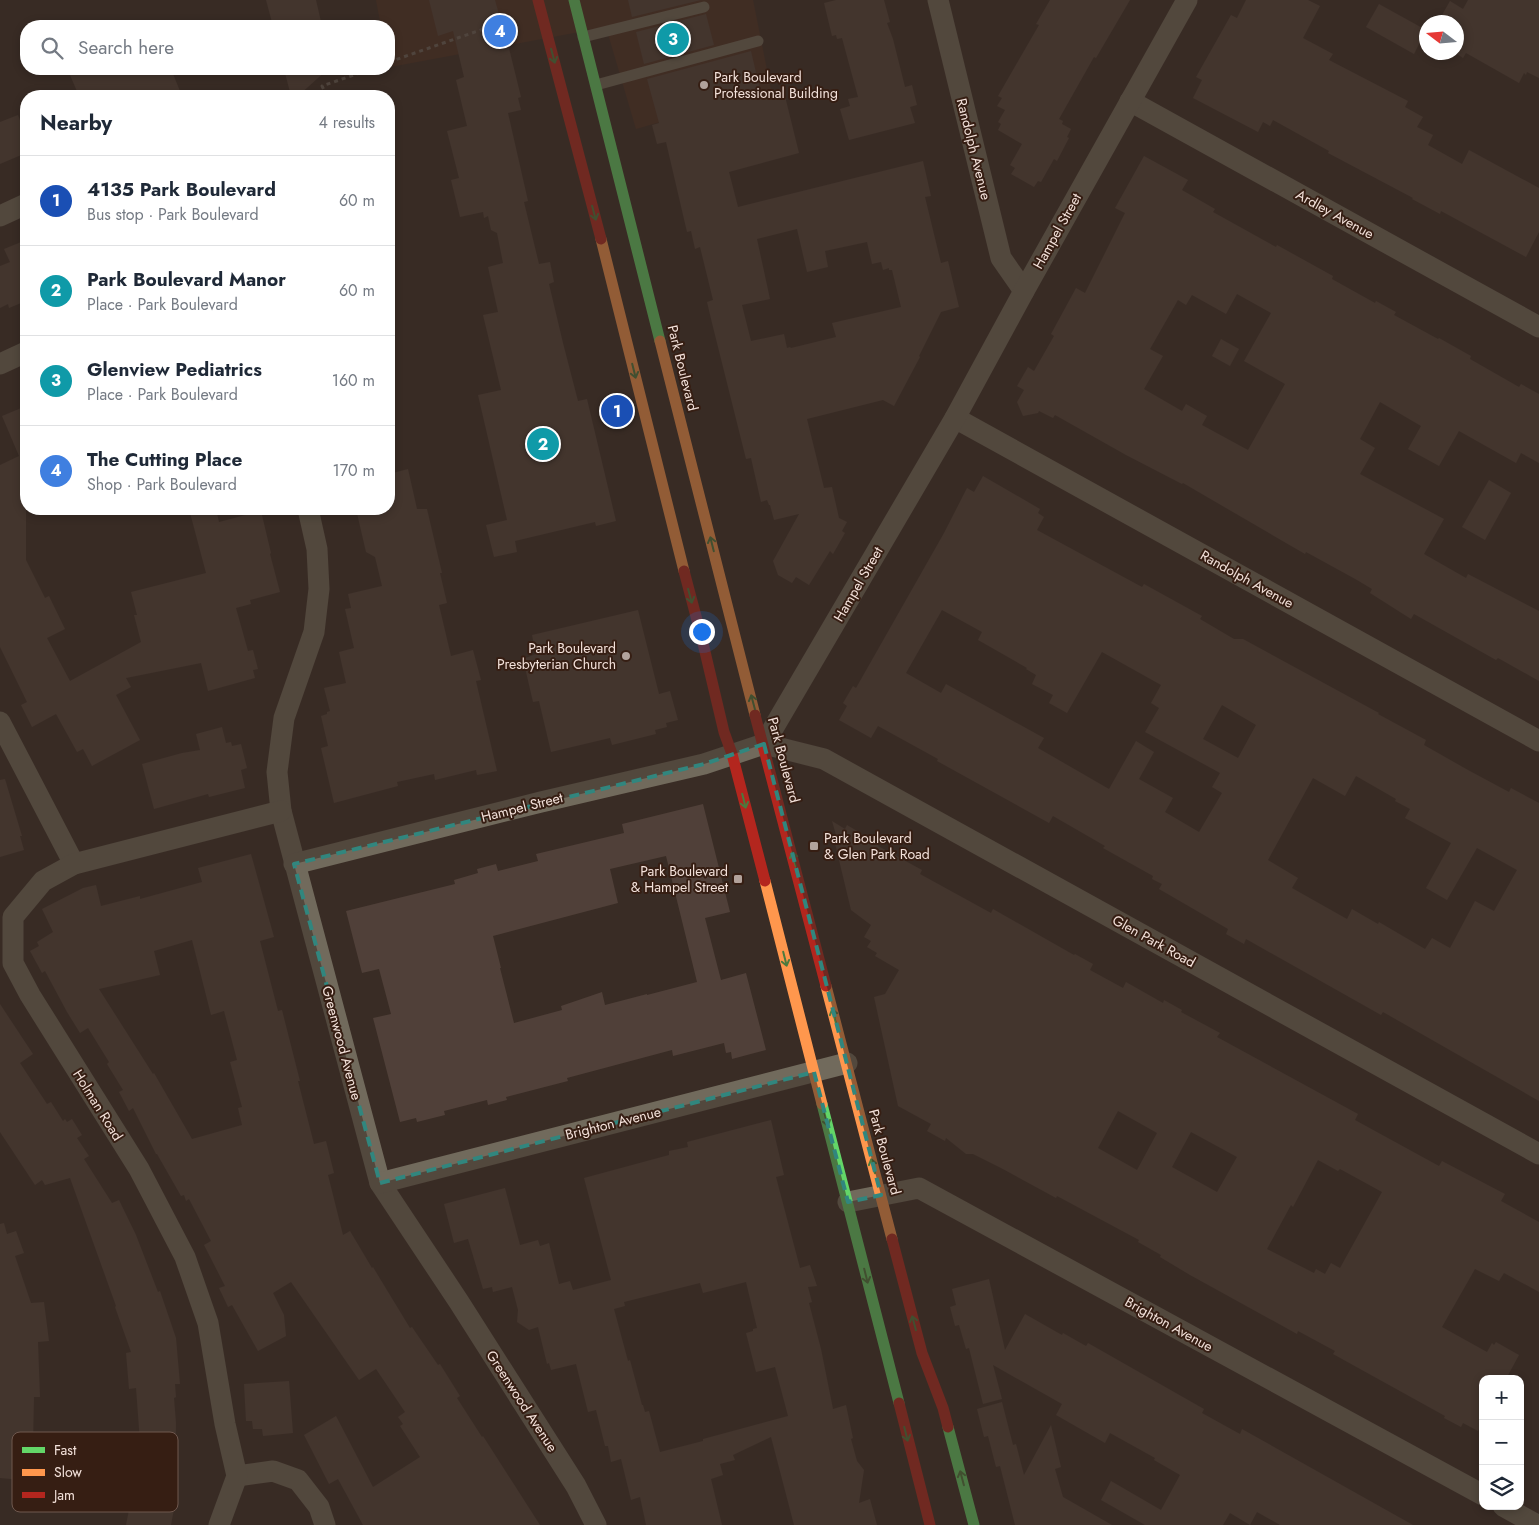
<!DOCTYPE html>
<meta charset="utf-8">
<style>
:root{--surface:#fff;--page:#f2f2f3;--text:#1f2937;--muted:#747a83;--line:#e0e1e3;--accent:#1a73e8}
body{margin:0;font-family:Jost,sans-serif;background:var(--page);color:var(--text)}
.controls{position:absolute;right:15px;bottom:15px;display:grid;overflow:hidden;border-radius:10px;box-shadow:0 2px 8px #0003}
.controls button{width:45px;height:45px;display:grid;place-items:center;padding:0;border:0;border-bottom:1px solid var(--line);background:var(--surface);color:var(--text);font:25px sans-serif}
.compass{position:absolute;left:1419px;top:15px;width:45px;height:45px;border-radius:50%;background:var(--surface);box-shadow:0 2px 8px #0003;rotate:286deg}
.you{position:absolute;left:701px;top:631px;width:18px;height:18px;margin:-12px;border:4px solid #fff;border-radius:50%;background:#1a73e8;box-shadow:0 0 0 8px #1a73e833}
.badge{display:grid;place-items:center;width:32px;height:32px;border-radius:50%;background:var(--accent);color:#fff;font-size:16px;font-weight:700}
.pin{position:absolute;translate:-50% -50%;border:2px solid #fff;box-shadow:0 1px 5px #0006}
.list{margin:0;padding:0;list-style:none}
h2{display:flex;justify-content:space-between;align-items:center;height:65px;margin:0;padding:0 20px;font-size:21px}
h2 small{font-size:16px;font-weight:400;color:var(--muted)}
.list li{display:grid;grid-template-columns:32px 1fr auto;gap:15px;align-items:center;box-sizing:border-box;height:90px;padding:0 20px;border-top:1px solid var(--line)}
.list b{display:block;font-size:19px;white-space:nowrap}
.list p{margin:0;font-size:16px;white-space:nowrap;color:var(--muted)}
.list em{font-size:16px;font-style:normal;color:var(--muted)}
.icon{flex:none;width:28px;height:28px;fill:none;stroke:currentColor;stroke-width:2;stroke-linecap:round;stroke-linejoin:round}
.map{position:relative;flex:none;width:1539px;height:1525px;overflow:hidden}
.search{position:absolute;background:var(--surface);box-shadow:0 2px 8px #0003;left:20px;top:20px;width:375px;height:55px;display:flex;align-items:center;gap:12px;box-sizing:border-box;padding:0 18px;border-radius:20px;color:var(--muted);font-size:19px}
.panel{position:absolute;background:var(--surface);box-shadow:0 2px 8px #0003;left:20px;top:90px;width:375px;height:425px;border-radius:20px}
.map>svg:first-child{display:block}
.built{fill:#4b2f22}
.building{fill:#504039;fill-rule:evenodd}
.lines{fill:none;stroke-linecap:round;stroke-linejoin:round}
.path{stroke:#6b635b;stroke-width:3;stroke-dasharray:4 4;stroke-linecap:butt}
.lane{stroke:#716a5c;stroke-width:11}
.street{stroke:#716a5c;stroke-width:21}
.fast{stroke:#63d668;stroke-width:11}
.slow{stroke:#ff974d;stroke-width:11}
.jam{stroke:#b3261e;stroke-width:11}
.oneway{stroke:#4c7a3e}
.marked{fill:none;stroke:#31867e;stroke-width:4;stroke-dasharray:10 6;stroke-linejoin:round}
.poi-dot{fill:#b2a29b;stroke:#361e13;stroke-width:2}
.labels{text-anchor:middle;stroke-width:4;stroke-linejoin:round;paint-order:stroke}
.poi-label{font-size:14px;fill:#f3e1da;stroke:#361e13;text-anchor:start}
.street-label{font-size:14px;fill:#f3e1da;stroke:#361e13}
.key{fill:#361e13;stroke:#6f584f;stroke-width:1}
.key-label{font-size:14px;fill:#f3e1da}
</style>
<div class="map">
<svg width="1539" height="1525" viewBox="0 0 1539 1525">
<rect width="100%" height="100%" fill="#392c25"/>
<polygon class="built" points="376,0 753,0 771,90 636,129 606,27 390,67 389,26 381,26"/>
<g class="building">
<polygon points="266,0 316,0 322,26 273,26"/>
<polygon points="429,0 495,0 502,25 503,24 521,97 518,98 521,110 508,113 528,201 524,202 539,264 550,262 554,282 549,284 563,343 578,401 587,399 616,521 596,526 595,522 515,541 517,552 494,557 486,525 507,520 478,395 501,390 483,315 498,312 488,267 503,263 497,233 491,230 488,216 484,218 483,212 460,217 451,180 459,178 447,131 467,126 456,80 464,77 453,31 438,36"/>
<polygon points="628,0 701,0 632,17"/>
<polygon points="836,0 884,0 890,22 887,23 893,39 905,87 912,85 917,105 910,107 915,123 849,140 840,109 850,106 848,99 858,97 842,38 837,39 836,35 832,36 824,3"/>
<polygon points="1050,0 1130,0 1096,58 1094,57 1059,119 1063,121 1062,124 1071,129 1067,137 1069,138 1057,161 1054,159 1041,182 1038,181 1034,187 1011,174 1015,168 1010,165 1022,144 998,130 1001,124 998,122 1005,110 997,106 1002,98 998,96 1039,25 1036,24"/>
<polygon points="1246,0 1308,0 1320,6 1303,38 1333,54 1329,60 1408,101 1405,107 1423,117 1417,127 1433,135 1428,145 1462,164 1469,150 1539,188 1539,232 1526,257 1441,211 1440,214 1412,199 1413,198 1328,153 1329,151 1273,120 1270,126 1263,122 1258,132 1193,98 1202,80 1196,77 1231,15 1237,18"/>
<polygon points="1468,0 1539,0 1539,78 1527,72 1526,75 1524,73 1519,83 1466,53 1463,58 1454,52 1456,52 1456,22 1438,22 1450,1 1463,9"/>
<polygon points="1379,4 1426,30 1414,54 1366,27"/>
<polygon points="706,14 714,45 644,64 636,32"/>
<path d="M751 51 761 94 783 88 799 153 729 172 738 207 923 161 931 196 925 197 941 263 948 261 959 307 941 312 919 356 920 357 894 406 883 400 807 419 824 488 832 487 839 518 847 522 842 531 845 533 833 554 830 551 809 585 796 577 792 583 778 575 773 561 799 514 774 520 770 505H769L767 500 761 502 751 458 746 459 712 323 707 302 713 300 700 247 695 249 691 231 687 232 666 142 657 144 652 125 659 123 647 79ZM797 229 807 272 828 267 825 251 867 242 872 264 881 262 883 270 889 268V270H892L901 307 832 323 836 337 791 348 790 347 787 348 784 334 751 341 742 305 770 299 757 239Z"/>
<polygon points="87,69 171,69 182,96 79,96 70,75"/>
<polygon points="284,69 328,69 298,96 291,96"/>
<polygon points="18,115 26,136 26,153 0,164 0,122"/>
<path d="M1144 156 1188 180 1182 190 1215 209 1213 212 1276 247 1277 245 1333 276 1332 279 1375 303 1376 301 1396 312 1394 315 1438 339 1439 338 1471 356 1470 359 1519 387 1521 384 1539 394V463L1521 453 1516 463 1459 431 1439 466 1408 449 1421 426 1380 402 1360 439 1375 448 1360 474 1444 519 1424 554 1466 578 1468 574 1539 611V681L1498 658 1496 660 1414 614 1411 619 1370 593 1372 589 1357 580 1306 552 1305 554 1183 483 1182 484 1126 455 1055 415 1053 418 1039 411 1038 413 1023 416 1017 402 1024 390 1017 386 1028 367 1034 371 1054 336 1051 334 1076 288 1085 293 1125 213 1115 208ZM1237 294 1271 313 1244 361 1285 384 1248 450 1202 425 1207 416 1186 404 1182 411 1144 389 1163 356 1150 349 1178 300 1186 305 1192 295 1226 314Z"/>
<polygon points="26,240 26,301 9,308 8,304 0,308 0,266 10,262 4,249"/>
<polygon points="1221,339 1239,349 1230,366 1212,356"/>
<polygon points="26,406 26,560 45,598 49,596 65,629 47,638 70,681 141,642 134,615 137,615 131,592 206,573 189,509 216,509 219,522 261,511 271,553 270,554 280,592 250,600 251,604 236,608 248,651 253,650 258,669 253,670 255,678 208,691 201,663 126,678 131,687 116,695 140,740 92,766 83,749 77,752 56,714 32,727 21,705 27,702 0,647 0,465 19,456 2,416"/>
<polygon points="408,469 417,509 427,509 442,573 440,573 447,603 439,605 451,656 473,650 481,680 476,681 497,771 477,775 476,770 435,780 434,774 397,782 398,786 334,803 321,748 328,746 321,716 327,714 327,712 330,711 324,688 346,683 339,652 354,648 345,609 351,608 348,594 382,586 375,557 366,552 356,509 389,509 389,474"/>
<path d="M983 476 1040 509 1038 513 1044 517 1037 530 1142 587 1144 584 1202 616 1200 619 1234 639H1243L1379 713 1378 714 1426 740 1424 745 1468 770 1509 792 1511 788 1539 803V1101L1383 1012 1381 1015 1246 939 1244 944 1226 934 1228 929 1159 889 1162 884 1152 879 1153 876 1103 848 1105 846 1053 816 1049 823 937 761 938 759 878 726 871 738 839 720 847 706 843 703 853 686 856 688 944 533 967 488 974 492ZM942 610 982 632 978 640 1027 668 1026 669 1036 675 1032 684 1053 695 1049 703 1067 713 1102 652 1161 685 1151 703 1159 708 1145 732 1220 773 1212 787 1222 793 1199 832 1165 812 1173 798 1139 779 1154 752 1136 741 1109 789 1038 748 1044 738 946 684 941 693 906 673ZM1222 705 1256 725 1238 758 1203 739ZM1356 776 1396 799 1395 801 1410 809 1405 818 1451 843 1426 888 1447 900 1477 848 1517 870 1494 911 1475 901 1450 948 1432 938 1425 949 1379 922 1378 924 1352 909 1347 919 1292 888 1298 878 1268 860 1313 778 1345 796Z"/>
<polygon points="1489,480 1511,493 1485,540 1462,527"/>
<polygon points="638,610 659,694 670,691 678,720 666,723 667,727 655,730 656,734 612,745 610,738 551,752 539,701 533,702 523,659 536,654 532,635"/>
<polygon points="222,727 226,743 231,742 232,746 241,744 247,768 241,770 245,788 209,797 208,794 154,809 142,764 182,753 200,750 196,734"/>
<polygon points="5,779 22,836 20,836 24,850 0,857 0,780"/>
<path d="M703 804 730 912 705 918 721 980 746 973 766 1050 732 1059 731 1052 726 1053 724 1043 673 1056 672 1050 567 1078 568 1081 506 1097 507 1100 488 1105 487 1100 444 1111 445 1115 417 1122 416 1118 400 1122 373 1018 391 1014 379 969 362 973 346 911 455 884 454 880 478 873 477 869 496 864 498 871 538 861 536 854 624 833 622 824ZM666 856 697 982 647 995V994L605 1005 602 992 561 1006 562 1010 514 1023 500 968H501L493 936 618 903 610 869Z"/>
<path d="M832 821 845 829 847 825 879 844 878 846 922 870 920 874 991 913 993 909 1074 955 1075 954 1093 964 1090 970 1123 988 1126 982 1163 1003 1164 1000 1182 1010 1181 1012 1220 1033 1217 1037 1358 1114 1355 1120 1439 1166 1442 1161 1505 1194 1501 1201 1539 1222V1292L1504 1273 1499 1281 1475 1269 1442 1327 1487 1352 1492 1343 1494 1345 1496 1342 1519 1355 1506 1379H1483V1421L1478 1431 1463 1423 1461 1427 1444 1418 1445 1416 1333 1354 1335 1351 1298 1331 1297 1334 1190 1275 1160 1257 1161 1255 1138 1242 1139 1240 1057 1196 1056 1198 1001 1168 973 1154H966L946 1138 945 1141 927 1131 931 1124 898 1106 874 997 885 994 899 970 875 956 877 953 867 947 871 941 864 937 871 925 851 910 833 835H836ZM1118 1111 1157 1133 1137 1170 1098 1148ZM1191 1132 1237 1157 1217 1192 1172 1167ZM1318 1160 1338 1171 1340 1169 1382 1192 1340 1268 1331 1263 1325 1274 1316 1269 1314 1273 1267 1249 1291 1205 1293 1207Z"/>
<path d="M251 854 274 937 260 941 278 1011 282 1010 300 1081H298L314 1144 326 1141 334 1173 328 1175 343 1235 350 1231 372 1268 373 1267 379 1277 410 1328 412 1327 438 1365 440 1364 460 1396 457 1398 482 1437 483 1436 540 1525H363L338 1479 329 1484 304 1435 336 1416 373 1487 420 1457 400 1426 403 1424 398 1417 405 1412 376 1369 359 1380 291 1282 273 1293 284 1315 286 1336 258 1351 232 1305 228 1307 219 1288 225 1286 204 1245 211 1241 189 1199 186 1201 184 1195 181 1196 157 1154H156L133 1108 129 1111 119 1092 123 1090 107 1064 109 1062 88 1028 80 1033 67 1012 45 971 42 973 30 951 39 946 37 942 53 932 42 909 83 888 96 885 101 906 140 896V899L202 882 198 868ZM192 940 211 1015 224 1011 237 1060 230 1062 242 1107 238 1108 242 1125 192 1139 154 1073 153 1074 99 989 160 975 154 951Z"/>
<polygon points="0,1004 33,1054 20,1063 47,1104 51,1102 63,1121 65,1119 67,1122 72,1119 82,1135 77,1138 89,1156 84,1159 112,1203 119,1200 136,1235 158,1292 160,1291 176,1338 180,1384 175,1384 176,1397 174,1398 176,1423 175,1492 177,1493 171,1525 126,1525 130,1505 131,1442 140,1442 136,1388 129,1389 126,1353 131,1352 115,1307 116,1306 70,1178 45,1185 42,1180 35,1185 0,1132"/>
<path d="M771 1120 784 1175 776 1177 800 1268 810 1265 817 1286 808 1287 812 1302 809 1303 821 1349 833 1409 846 1405 853 1438 851 1439 857 1461 864 1470 859 1503 870 1499 877 1525H794L771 1437 733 1455 735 1460 720 1464 723 1475 711 1479 722 1525H646L640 1497 631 1500 621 1459 611 1462 608 1446H605L596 1410 588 1412 576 1364 551 1370 549 1363 547 1364 538 1327 529 1330 517 1322 518 1310 512 1287 493 1292 492 1287 483 1289 468 1239 454 1243 444 1204 505 1188 520 1245 538 1240 540 1246 549 1243 559 1284 570 1281 573 1290 611 1280 584 1178 669 1155V1151L688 1147 687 1142ZM746 1282 757 1328 753 1329V1331L746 1333 756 1372 775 1367 788 1416 703 1439V1441L660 1452 649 1411 645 1412 643 1405H642L630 1360 628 1361 614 1309 625 1306 624 1302 700 1283 703 1293Z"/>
<polygon points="4,1223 7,1234 16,1231 24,1253 15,1256 31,1303 44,1302 49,1341 38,1342 40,1397 34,1397 33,1444 26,1443 22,1480 0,1478 0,1224"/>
<polygon points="989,1279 1005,1350 1025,1314 1062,1335 1063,1333 1086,1346 1088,1343 1204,1409 1202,1413 1240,1434 1242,1429 1413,1525 1280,1525 1257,1512 1250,1525 1230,1513 1223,1525 1145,1525 1101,1500 1111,1481 1161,1510 1180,1475 1154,1460 1155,1458 1110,1433 1105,1443 1056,1415 1062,1404 993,1365 1002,1399 983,1404 969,1348 966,1349 959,1325 955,1326 950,1307 956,1305 952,1289"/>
<polygon points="289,1381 293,1433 263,1436 262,1429 253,1429 252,1421 246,1421 244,1384"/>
<polygon points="1002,1402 1013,1445 1016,1444 1024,1475 1051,1425 1061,1467 1055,1469 1063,1497 1112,1525 1015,1525 1000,1466 996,1467 988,1436 984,1437 977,1409"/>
</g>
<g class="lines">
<g class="path">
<polyline points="389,62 515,18"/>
<polyline points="327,96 322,86 371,69"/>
</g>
<g class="lane">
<polyline points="583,37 704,7"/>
<polyline points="596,85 758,41"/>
</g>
<g class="street">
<polyline points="938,0 1001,258 1024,291"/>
<polyline points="1130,101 1539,327"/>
<polyline points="0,216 26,204"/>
<polyline points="0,364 26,352"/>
<polyline points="955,418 1539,741"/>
<polyline points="308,509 317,549 319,589 314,632 284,718 277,772 281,811 380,1183 459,1302 576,1486 596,1525"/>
<polyline points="0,722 74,864"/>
<polyline points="764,744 824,759 1539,1154"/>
<polyline points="294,864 541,802 704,764 764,744 955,418 1024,291 1187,0"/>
<polyline points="380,1183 847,1063"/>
<polyline points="848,1202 919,1188 1483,1495"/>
<polyline points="237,1476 273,1471 298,1480 319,1507 325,1525"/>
<polyline points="1503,1506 1537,1525"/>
<polyline points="219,1525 237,1476 225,1424 208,1323 185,1257 139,1169 30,995 13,963 13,917 43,881 74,864 281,811"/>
</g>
<g class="fast">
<polyline points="574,0 660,341"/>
<polyline points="822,1104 899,1403"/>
<polyline points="948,1427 974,1525"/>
</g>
<g class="slow">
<polyline points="601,239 684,571"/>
<polyline points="660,341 755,715"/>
<polyline points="765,881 822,1104"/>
<polyline points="826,986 892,1239"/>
</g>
<g class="jam">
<polyline points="538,0 601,239"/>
<polyline points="684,571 702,639 724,732 732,754 765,881"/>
<polyline points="755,715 826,986"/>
<polyline points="892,1239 922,1353 943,1408 948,1427"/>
<polyline points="899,1403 930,1525"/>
</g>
</g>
<defs><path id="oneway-shaft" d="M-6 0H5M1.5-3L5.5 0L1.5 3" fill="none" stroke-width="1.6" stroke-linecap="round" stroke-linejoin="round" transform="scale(1.25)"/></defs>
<g class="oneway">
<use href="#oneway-shaft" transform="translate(553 56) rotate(75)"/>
<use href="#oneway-shaft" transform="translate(594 213) rotate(75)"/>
<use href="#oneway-shaft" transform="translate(634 371) rotate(76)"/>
<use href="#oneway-shaft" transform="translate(712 544) rotate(-104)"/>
<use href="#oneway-shaft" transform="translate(690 596) rotate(75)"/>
<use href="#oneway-shaft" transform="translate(753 702) rotate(-105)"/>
<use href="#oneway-shaft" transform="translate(744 801) rotate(76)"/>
<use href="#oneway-shaft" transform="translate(794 859) rotate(-104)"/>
<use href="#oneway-shaft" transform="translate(785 959) rotate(76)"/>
<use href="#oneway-shaft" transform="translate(834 1016) rotate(-105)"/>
<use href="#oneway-shaft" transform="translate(826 1119) rotate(75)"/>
<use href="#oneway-shaft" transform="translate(873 1166) rotate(-105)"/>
<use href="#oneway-shaft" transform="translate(866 1276) rotate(76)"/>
<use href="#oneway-shaft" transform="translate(914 1323) rotate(-105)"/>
<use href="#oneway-shaft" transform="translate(906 1434) rotate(76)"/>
<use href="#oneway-shaft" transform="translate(962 1478) rotate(-105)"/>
</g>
<path d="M0 0H1539V1525H0ZM764 744 881 1195 848 1202 814 1072 380 1183 294 864 704 764Z" fill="#392c25" fill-opacity=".55" fill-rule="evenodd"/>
<path class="marked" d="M764 744 881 1195 848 1202 814 1072 380 1183 294 864 704 764Z"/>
<g class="poi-dot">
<circle cx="704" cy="85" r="5"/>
<circle cx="626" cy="656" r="5"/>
<rect x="809" y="841" width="10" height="10" rx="2.5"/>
<rect x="733" y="874" width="10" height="10" rx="2.5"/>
</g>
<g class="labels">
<g class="poi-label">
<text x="714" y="82">Park Boulevard<tspan x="714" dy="16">Professional Building</tspan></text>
<text x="616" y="653" text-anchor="end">Park Boulevard<tspan x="616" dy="16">Presbyterian Church</tspan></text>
<text x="824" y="843">Park Boulevard<tspan x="824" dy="16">&amp; Glen Park Road</tspan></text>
<text x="728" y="876" text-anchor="end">Park Boulevard<tspan x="728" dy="16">&amp; Hampel Street</tspan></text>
</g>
<g class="street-label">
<text transform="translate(974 149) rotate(76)" y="5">Randolph Avenue</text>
<text transform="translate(1335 214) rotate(29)" y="5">Ardley Avenue</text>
<text transform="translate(1057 231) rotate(-61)" y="5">Hampel Street</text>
<text transform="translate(683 368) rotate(76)" y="5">Park Boulevard</text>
<text transform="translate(1247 579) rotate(29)" y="5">Randolph Avenue</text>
<text transform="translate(858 584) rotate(-60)" y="5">Hampel Street</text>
<text transform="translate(784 760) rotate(75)" y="5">Park Boulevard</text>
<text transform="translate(522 807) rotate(-14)" y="5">Hampel Street</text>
<text transform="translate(1154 941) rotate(29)" y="5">Glen Park Road</text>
<text transform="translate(342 1043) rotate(75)" y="5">Greenwood Avenue</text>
<text transform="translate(98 1105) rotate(58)" y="5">Holman Road</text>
<text transform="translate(613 1123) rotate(-14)" y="5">Brighton Avenue</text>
<text transform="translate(885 1152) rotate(75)" y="5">Park Boulevard</text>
<text transform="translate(1169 1324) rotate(29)" y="5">Brighton Avenue</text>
<text transform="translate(522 1401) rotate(57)" y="5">Greenwood Avenue</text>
</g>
</g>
<rect x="12" y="1432" width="166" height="80" rx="8" class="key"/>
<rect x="22" y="1447" width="23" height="6" fill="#63d668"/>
<rect x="22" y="1469" width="23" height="7" fill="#ff974d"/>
<rect x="22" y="1492" width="23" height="6" fill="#b3261e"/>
<g class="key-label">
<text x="54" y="1455">Fast</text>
<text x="54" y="1477">Slow</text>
<text x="54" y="1500">Jam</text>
</g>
</svg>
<div class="controls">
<button>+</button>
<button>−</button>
<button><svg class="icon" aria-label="layers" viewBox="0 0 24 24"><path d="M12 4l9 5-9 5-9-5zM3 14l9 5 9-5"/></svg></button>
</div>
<svg class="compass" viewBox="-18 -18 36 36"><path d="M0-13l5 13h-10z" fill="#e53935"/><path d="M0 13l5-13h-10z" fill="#747a83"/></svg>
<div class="you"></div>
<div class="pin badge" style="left:617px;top:411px;background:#1a4fb4">1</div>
<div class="pin badge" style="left:543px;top:444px;background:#0f9aa8">2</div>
<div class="pin badge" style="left:673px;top:39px;background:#0f9aa8">3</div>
<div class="pin badge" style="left:500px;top:31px;background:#3f7fe0">4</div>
<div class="search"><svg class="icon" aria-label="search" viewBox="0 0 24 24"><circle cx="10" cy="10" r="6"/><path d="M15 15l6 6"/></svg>Search here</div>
<section class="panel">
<h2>Nearby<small>4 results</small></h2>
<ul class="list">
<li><span class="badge" style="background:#1a4fb4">1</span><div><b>4135 Park Boulevard</b><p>Bus stop · Park Boulevard</p></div><em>60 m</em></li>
<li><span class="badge" style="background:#0f9aa8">2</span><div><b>Park Boulevard Manor</b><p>Place · Park Boulevard</p></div><em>60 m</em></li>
<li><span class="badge" style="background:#0f9aa8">3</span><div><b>Glenview Pediatrics</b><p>Place · Park Boulevard</p></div><em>160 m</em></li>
<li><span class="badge" style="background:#3f7fe0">4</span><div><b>The Cutting Place</b><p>Shop · Park Boulevard</p></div><em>170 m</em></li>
</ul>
</section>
</div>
